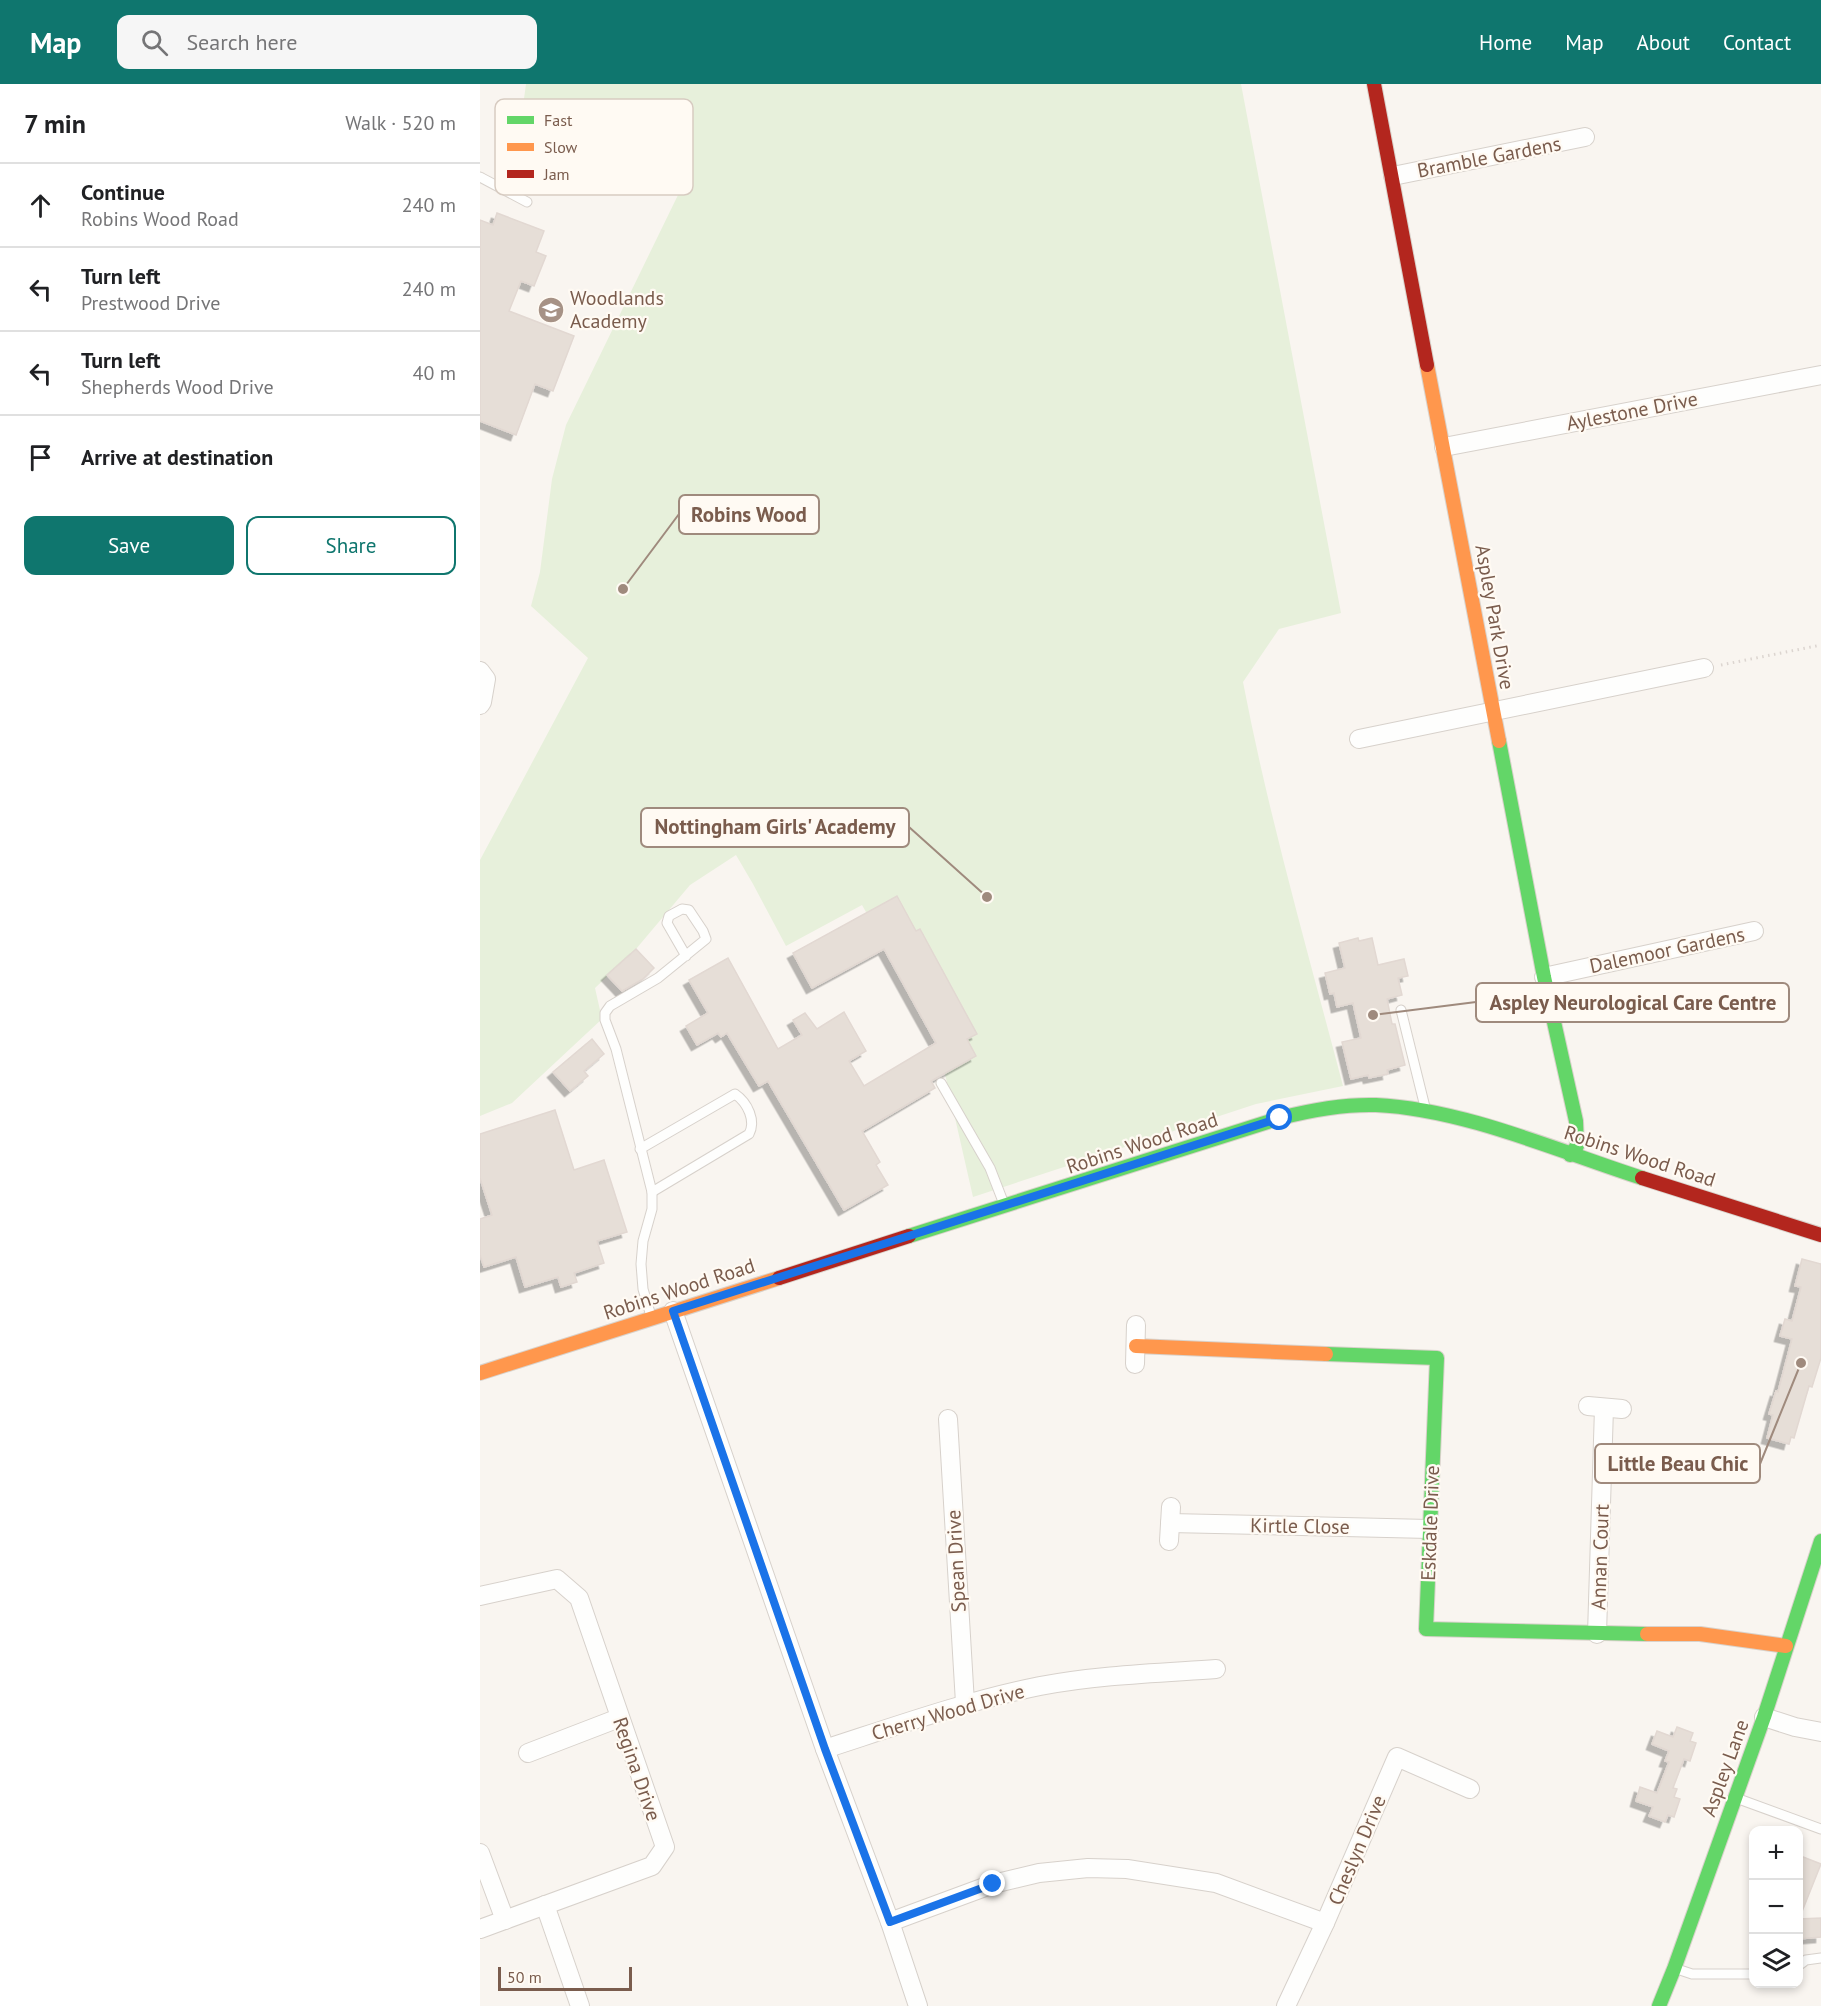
<!DOCTYPE html>
<meta charset="utf-8">
<style>
:root{--surface:#fff;--page:#f6f6f6;--text:#202124;--muted:#757577;--line:#e0e0e0;--accent:#0f766e}
body{margin:0;font-family:"PT Sans",sans-serif;background:var(--page);color:var(--text)}
.controls{position:absolute;right:18px;bottom:18px;display:grid;overflow:hidden;border-radius:12px;box-shadow:0 3px 9px #0003}
.controls button{width:54px;height:54px;display:grid;place-items:center;padding:0;border:0;border-bottom:2px solid var(--line);background:var(--surface);color:var(--text);font:30px sans-serif}
.scale{position:absolute;left:18px;bottom:15px;width:134px;box-sizing:border-box;padding-left:6px;border:3px solid #7a5c4d;border-top:0;font-size:16px;line-height:21px;white-space:nowrap;color:#7a5c4d;-webkit-text-stroke:4px #fffaf3;paint-order:stroke}
.stop{position:absolute;width:18px;height:18px;margin:-14px;border:4px solid #1a73e8;border-radius:50%;background:#fff}
.stop.end{background:#1a73e8;border-color:#fff;box-shadow:0 2px 6px #0008}
.list{margin:0;padding:0;list-style:none}
h2{display:flex;justify-content:space-between;align-items:center;height:78px;margin:0;padding:0 24px;font-size:26px}
h2 small{font-size:20px;font-weight:400;color:var(--muted)}
.list li{display:grid;grid-template-columns:39px 1fr auto;gap:18px;align-items:center;box-sizing:border-box;height:84px;padding:0 24px;border-top:2px solid var(--line)}
.list b{display:block;font-size:22px;white-space:nowrap}
.list p{margin:0;font-size:20px;white-space:nowrap;color:var(--muted)}
.list em{font-size:20px;font-style:normal;color:var(--muted)}
.actions{display:flex;gap:12px;padding:18px 24px}
.actions a{flex:1;padding:14px 0;border:2px solid var(--accent);border-radius:12px;text-align:center;font-size:21px;color:var(--accent)}
.actions .main{background:var(--accent);color:#fff}
.icon{flex:none;width:33px;height:33px;fill:none;stroke:currentColor;stroke-width:2;stroke-linecap:round;stroke-linejoin:round}
.map{position:relative;flex:none;width:1341px;height:1922px;overflow:hidden}
header{display:flex;align-items:center;gap:36px;box-sizing:border-box;height:84px;padding:0 30px;background:var(--accent);color:#fff}
header strong{font-size:28px}
nav{display:flex;gap:33px;margin-inline-start:auto;font-size:21px}
.search{width:420px;height:54px;background:var(--page);display:flex;align-items:center;gap:15px;box-sizing:border-box;padding:0 21px;border-radius:12px;color:var(--muted);font-size:22px}
main{display:flex}
aside{flex:1;background:var(--surface)}
.map>svg:first-child{display:block}
.green{fill:#e7f0db}
.building{fill:#e6ded7;stroke:#e2d8d2;stroke-width:1.5;filter:url(#shadow)}
.lines{fill:none;stroke-linecap:round;stroke-linejoin:round}
.lane-casing{stroke:#d7d1cb;stroke-width:11}
.street-casing{stroke:#d7d1cb;stroke-width:20}
.fast-casing{stroke:#d9d2cb;stroke-width:16}
.slow-casing{stroke:#d9d2cb;stroke-width:16}
.jam-casing{stroke:#d9d2cb;stroke-width:16}
.path{stroke:#dcd5d0;stroke-width:3;stroke-dasharray:1.5 4.5;stroke-linecap:butt}
.lane{stroke:#fefefd;stroke-width:9}
.street{stroke:#fefefd;stroke-width:18}
.fast{stroke:#63d668;stroke-width:14}
.slow{stroke:#ff974d;stroke-width:14}
.jam{stroke:#b3261e;stroke-width:14}
.route{stroke:#1a73e8;stroke-width:8}
.labels{text-anchor:middle;stroke-width:4.5;stroke-linejoin:round;paint-order:stroke}
.street-label{font-size:20px;fill:#7a5c4d;stroke:#fffaf3}
.poi-label{font-size:20px;fill:#7a5c4d;stroke:#fffaf3;text-anchor:start}
.key{fill:#fffaf3;stroke:#d7cbc1;stroke-width:1.5}
.key-label{font-size:16px;fill:#7a5c4d}
.leader{fill:none;stroke:#9f8a7d;stroke-width:2}
.callout-dot{fill:#9f8a7d;stroke:#fffaf3;stroke-width:2}
.callout{fill:#fffaf3;stroke:#9f8a7d;stroke-width:2}
.callout-label{font-size:21px;text-anchor:middle;font-weight:bold;fill:#7a5c4d}
</style>
<header>
<strong>Map</strong>
<div class="search"><svg class="icon" aria-label="search" viewBox="0 0 24 24"><circle cx="10" cy="10" r="6"/><path d="M15 15l6 6"/></svg>Search here</div>
<nav><a>Home</a><a>Map</a><a>About</a><a>Contact</a></nav>
</header>
<main>
<aside>
<h2>7 min<small>Walk · 520 m</small></h2>
<ul class="list">
<li><svg class="icon" aria-label="ahead" viewBox="0 0 24 24"><path d="M12 20V5M6 11l6-6 6 6"/></svg><div><b>Continue</b><p>Robins Wood Road</p></div><em>240 m</em></li>
<li><svg class="icon" aria-label="left" viewBox="0 0 24 24"><path d="M17 20v-9H6M10 6l-5 5 5 5"/></svg><div><b>Turn left</b><p>Prestwood Drive</p></div><em>240 m</em></li>
<li><svg class="icon" aria-label="left" viewBox="0 0 24 24"><path d="M17 20v-9H6M10 6l-5 5 5 5"/></svg><div><b>Turn left</b><p>Shepherds Wood Drive</p></div><em>40 m</em></li>
<li><svg class="icon" aria-label="arrive" viewBox="0 0 24 24"><path d="M6 21V4h12l-3 4 3 4H6"/></svg><div><b>Arrive at destination</b></div></li>
</ul>
<div class="actions"><a class="main">Save</a><a>Share</a></div>
</aside>
<div class="map">
<svg width="1341" height="1922" viewBox="0 0 1341 1922">
<defs>
<filter id="shadow"><feDropShadow dx="-5.5" dy="5.5" stdDeviation="0" flood-color="#0004"/></filter>
</defs>
<rect width="100%" height="100%" fill="#f9f5f0"/>
<path class="green" d="M46 0H761L861 529 799 545 763 598C789 734 828 868 863 1002L776 1020 493 1113 460 968 454 947 382 821 306 862 273 800 256 771 210 801 156 865 115 904 122 935 32 1019 0 1032V776L108 574 51 522 60 488 72 395 86 341 198 111 43 22Z"/>
<g class="building">
<polygon points="17,129 64,147 56,168 66,172 54,202 41,197 29,227 94,252 73,307 55,300 36,351 0,337 0,136 13,141"/>
<polygon points="417,812 436,847 440,845 497,950 487,955 496,972 451,997 455,1004 382,1047 400,1078 396,1081 408,1101 364,1126 288,997 279,1002 247,949 241,953 238,949 217,961 206,942 228,929 209,896 248,874 298,965 322,951 313,936 325,929 337,945 364,928 386,967 369,977 384,1002 456,959 404,865 332,904 313,869"/>
<polygon points="878,854 879,857 892,854 898,881 924,875 928,892 918,894 922,911 907,915 912,940 915,940 925,981 907,986 908,990 889,994 888,991 871,995 862,958 881,954 873,919 857,923 854,909 850,910 845,889 865,884 859,859"/>
<polygon points="156,865 174,884 163,895 142,907 127,891"/>
<polygon points="112,955 124,970 104,987 108,992 90,1007 73,988"/>
<polygon points="75,1026 94,1086 124,1076 147,1148 117,1157 124,1179 94,1189 97,1198 81,1203 78,1193 45,1203 36,1173 4,1183 0,1171 0,1135 12,1131 0,1094 0,1050"/>
<polygon points="1322,1175 1341,1180 1341,1274 1332,1303 1329,1302 1314,1354 1311,1353 1309,1360 1287,1354 1293,1331 1289,1330 1296,1307 1298,1308 1312,1255 1300,1252 1305,1235 1312,1237 1321,1203 1315,1202"/>
<polygon points="1197,1643 1213,1649 1210,1657 1216,1659 1210,1677 1204,1675 1193,1704 1197,1705 1194,1713 1200,1715 1194,1733 1188,1731 1185,1738 1169,1732 1173,1723 1156,1717 1160,1703 1177,1709 1189,1678 1185,1677 1189,1667 1172,1660 1177,1647 1193,1653"/>
<polygon points="1318,1771 1341,1780 1319,1835 1318,1835"/>
<polygon points="1341,1834 1341,1853 1318,1855 1318,1835"/>
</g>
<g class="lines">
<defs>
<g id="lane">
<polyline points="0,93 47,118"/>
<polyline points="921,926 945,1023"/>
<polyline points="461,999 510,1084 524,1120"/>
<path d="M160 1065 255 1010C268 1019 276 1037 269 1050L172 1108"/>
<polyline points="171,1232 163,1205 161,1180 163,1157 172,1125 172,1108 136,965 125,936 125,929 130,922 178,894 226,855 223,847 209,826 202,825 189,832 187,839 206,872"/>
<polyline points="1256,1714 1341,1745"/>
<polyline points="1318,1882 1326,1876 1341,1874"/>
<polyline points="1197,1885 1212,1890 1274,1890"/>
</g>
<g id="street">
<polyline points="913,92 1105,53"/>
<polyline points="964,363 1341,291"/>
<polyline points="0,587 6,595 2,618 0,621"/>
<polyline points="879,655 1224,584"/>
<polyline points="1064,893 1274,847"/>
<polyline points="193,1227 345,1665 410,1838 438,1922"/>
<polyline points="655,1280 656,1241"/>
<polyline points="1108,1322 1142,1325"/>
<polyline points="468,1335 485,1619"/>
<polyline points="690,1439 949,1445"/>
<polyline points="689,1457 691,1423"/>
<polyline points="0,1512 77,1495 99,1514 185,1763 172,1782 0,1845"/>
<polyline points="1117,1550 1124,1324"/>
<polyline points="1284,1633 1315,1643 1341,1648"/>
<path d="M345 1665C416 1642 486 1617 560 1602 617 1591 678 1589 736 1585"/>
<polyline points="48,1669 139,1634"/>
<polyline points="0,1769 25,1836"/>
<polyline points="65,1821 100,1922"/>
<polyline points="410,1838 513,1800 559,1789 608,1784 647,1785 736,1799 845,1839"/>
<polyline points="806,1922 845,1839 917,1673 990,1705"/>
</g>
<g id="fast">
<polyline points="1019,657 1064,893 1096,1037 1097,1062 1090,1071"/>
<path d="M429 1152 800 1034C831 1026 863 1020 896 1021 983 1025 1078 1067 1162 1094"/>
<polyline points="846,1270 957,1274 946,1545 1167,1550"/>
<polyline points="1179,1922 1194,1885 1284,1633 1341,1457"/>
</g>
<g id="slow">
<polyline points="947,281 1019,657"/>
<polyline points="656,1262 846,1270"/>
<polyline points="0,1289 299,1194"/>
<polyline points="1167,1550 1220,1550 1306,1562"/>
</g>
<g id="jam">
<polyline points="894,0 947,281"/>
<polyline points="1162,1094 1341,1151"/>
<polyline points="299,1194 429,1152"/>
</g>
</defs>
<use href="#lane" class="lane-casing"/>
<use href="#street" class="street-casing"/>
<use href="#fast" class="fast-casing"/>
<use href="#slow" class="slow-casing"/>
<use href="#jam" class="jam-casing"/>
<polyline class="path" points="1241,581 1341,561"/>
<use href="#lane" class="lane"/>
<use href="#street" class="street"/>
<use href="#fast" class="fast"/>
<use href="#slow" class="slow"/>
<use href="#jam" class="jam"/>
</g>
<g class="lines">
<polyline class="route" points="513,1800 410,1838 345,1665 193,1227 800,1034"/>
</g>
<defs>
<symbol id="school-disc" viewBox="-11 -11 22 22"><circle r="9.5" fill="#a69286" stroke="#fffaf3"/><path d="M0-5L7-2L0 1L-7-2ZM-4 1L0 2.5L4 1V4Q0 6-4 4Z" fill="#fff"/></symbol>
</defs>
<g fill-rule="evenodd">
<use href="#school-disc" x="56" y="211" width="30" height="30"/>
</g>
<g class="labels">
<g class="street-label">
<text transform="translate(1009 73) rotate(-11)" y="7">Bramble Gardens</text>
<text transform="translate(1152 327) rotate(-11)" y="7">Aylestone Drive</text>
<text transform="translate(1015 533) rotate(80)" y="7">Aspley Park Drive</text>
<text transform="translate(1187 866) rotate(-12)" y="7">Dalemoor Gardens</text>
<text transform="translate(662 1059) rotate(-18)" y="7">Robins Wood Road</text>
<text transform="translate(1160 1072) rotate(18)" y="7">Robins Wood Road</text>
<text transform="translate(199 1205) rotate(-18)" y="7">Robins Wood Road</text>
<text transform="translate(950 1439) rotate(-88)" y="7">Eskdale Drive</text>
<text transform="translate(820 1442) rotate(1)" y="7">Kirtle Close</text>
<text transform="translate(1120 1473) rotate(-88)" y="7">Annan Court</text>
<text transform="translate(476 1477) rotate(-93)" y="7">Spean Drive</text>
<text transform="translate(468 1628) rotate(-16)" y="7">Cherry Wood Drive</text>
<text transform="translate(1245 1684) rotate(-70)" y="7">Aspley Lane</text>
<text transform="translate(157 1685) rotate(71)" y="7">Regina Drive</text>
<text transform="translate(877 1766) rotate(-67)" y="7">Cheslyn Drive</text>
</g>
<g class="poi-label">
<text x="90" y="221">Woodlands<tspan x="90" dy="23">Academy</tspan></text>
</g>
</g>
<rect x="15" y="15" width="198" height="96" rx="9" class="key"/>
<rect x="27" y="32" width="27" height="8" fill="#63d668"/>
<rect x="27" y="59" width="27" height="8" fill="#ff974d"/>
<rect x="27" y="86" width="27" height="8" fill="#b3261e"/>
<g class="key-label">
<text x="64" y="42">Fast</text>
<text x="64" y="69">Slow</text>
<text x="64" y="96">Jam</text>
</g>
<path class="leader" d="M143 505L199 430M507 813L429 743M893 931L996 918M1321 1279L1280 1380"/>
<g class="callout-dot">
<circle cx="143" cy="505" r="6"/>
<circle cx="507" cy="813" r="6"/>
<circle cx="893" cy="931" r="6"/>
<circle cx="1321" cy="1279" r="6"/>
</g>
<g class="callout">
<rect x="199" y="411" width="140" height="39" rx="6"/>
<rect x="161" y="724" width="268" height="39" rx="6"/>
<rect x="996" y="899" width="313" height="39" rx="6"/>
<rect x="1115" y="1360" width="165" height="39" rx="6"/>
</g>
<g class="callout-label">
<text x="269" y="438">Robins Wood</text>
<text x="295" y="750">Nottingham Girls' Academy</text>
<text x="1153" y="926">Aspley Neurological Care Centre</text>
<text x="1198" y="1387">Little Beau Chic</text>
</g>
</svg>
<div class="controls">
<button>+</button>
<button>−</button>
<button><svg class="icon" aria-label="layers" viewBox="0 0 24 24"><path d="M12 4l9 5-9 5-9-5zM3 14l9 5 9-5"/></svg></button>
</div>
<div class="scale">50 m</div>
<div class="stop" style="left:800px;top:1034px"></div>
<div class="stop end" style="left:513px;top:1800px"></div>
</div>
</main>
